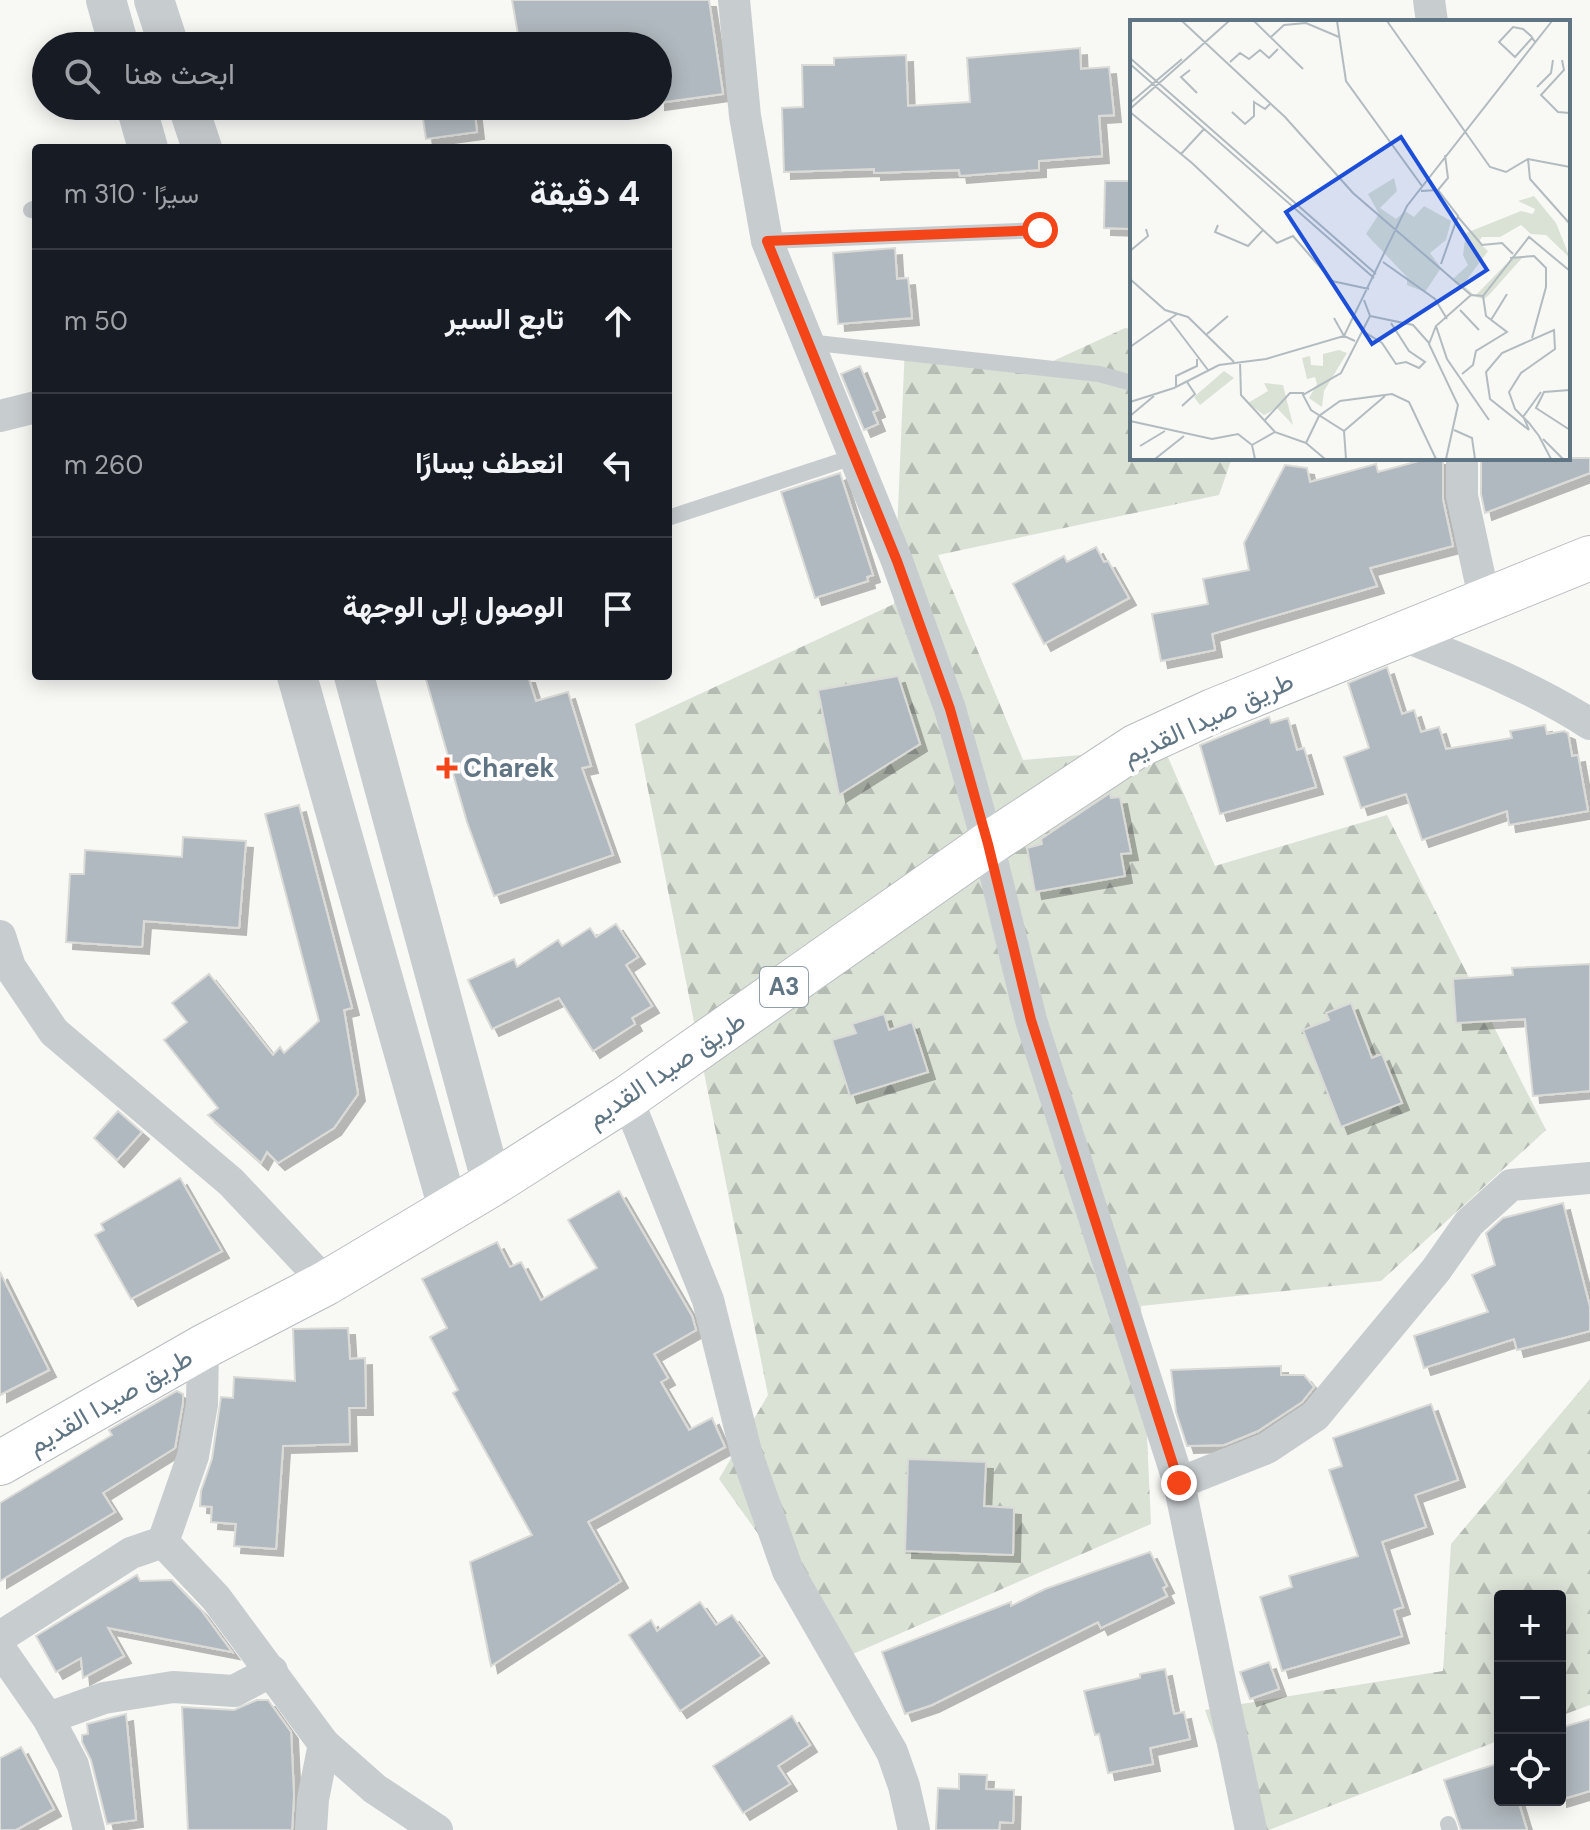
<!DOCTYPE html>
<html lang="ar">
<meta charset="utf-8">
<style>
:root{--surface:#171b24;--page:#20242c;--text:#f1f3f6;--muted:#9ea1a6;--line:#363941}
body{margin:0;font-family:"DM Sans",Vazirmatn,sans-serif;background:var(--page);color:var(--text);direction:rtl}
.controls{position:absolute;right:24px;bottom:24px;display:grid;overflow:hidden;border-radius:8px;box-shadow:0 4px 20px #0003}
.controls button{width:72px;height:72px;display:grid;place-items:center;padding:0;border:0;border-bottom:2px solid var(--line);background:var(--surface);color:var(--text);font:40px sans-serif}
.stop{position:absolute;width:24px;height:24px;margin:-18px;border:6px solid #f44519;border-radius:50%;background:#fff}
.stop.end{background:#f44519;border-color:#fff;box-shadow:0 2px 8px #0008}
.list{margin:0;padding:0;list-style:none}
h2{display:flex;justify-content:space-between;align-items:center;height:104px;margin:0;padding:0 32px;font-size:34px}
h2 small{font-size:26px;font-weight:400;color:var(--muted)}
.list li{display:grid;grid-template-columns:52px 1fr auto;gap:24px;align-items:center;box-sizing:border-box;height:144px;padding:0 32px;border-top:2px solid var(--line)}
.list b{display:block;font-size:30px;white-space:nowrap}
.list em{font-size:26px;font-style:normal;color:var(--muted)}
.icon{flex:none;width:44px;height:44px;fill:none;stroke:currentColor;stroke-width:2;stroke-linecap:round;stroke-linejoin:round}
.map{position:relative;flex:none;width:1590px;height:1830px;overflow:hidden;direction:ltr}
.search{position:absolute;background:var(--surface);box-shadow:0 4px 20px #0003;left:32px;top:32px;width:640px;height:88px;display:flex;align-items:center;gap:20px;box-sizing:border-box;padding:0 28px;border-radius:44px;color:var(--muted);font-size:30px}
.panel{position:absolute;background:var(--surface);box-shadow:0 4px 20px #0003;left:32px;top:144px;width:640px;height:536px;border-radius:8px;direction:rtl}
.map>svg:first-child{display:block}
.forest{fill:url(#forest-firs)}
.building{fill:#b0b9bf;stroke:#dadad7;stroke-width:2;filter:url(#shadow)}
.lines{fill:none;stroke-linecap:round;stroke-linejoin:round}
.trunk-casing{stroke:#b9bdc0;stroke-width:46}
.service{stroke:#c7cccf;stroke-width:16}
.minor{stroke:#c7cccf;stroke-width:32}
.tertiary{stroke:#c7cccf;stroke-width:40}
.trunk{stroke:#fff;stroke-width:44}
.route{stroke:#f44519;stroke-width:10}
.poi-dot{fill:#f44519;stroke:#fff;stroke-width:3}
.labels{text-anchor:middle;stroke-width:8;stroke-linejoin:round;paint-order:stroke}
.shield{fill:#fff;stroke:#909ea8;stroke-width:2}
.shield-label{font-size:24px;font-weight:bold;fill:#607583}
.street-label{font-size:26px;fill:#607583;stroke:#fff}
.poi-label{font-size:26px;font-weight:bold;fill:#607583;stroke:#fff;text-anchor:start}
.inset-road{fill:none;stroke:#b2bcc0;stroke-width:2}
.view{fill:#1d4ed8;fill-opacity:0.15;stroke:#1d4ed8;stroke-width:4}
.inset-edge{fill:none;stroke:#607583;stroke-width:4}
</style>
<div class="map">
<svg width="1590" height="1830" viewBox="0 0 1590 1830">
<defs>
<pattern id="forest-firs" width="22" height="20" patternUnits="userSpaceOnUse" patternTransform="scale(2)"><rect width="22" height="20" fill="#dae1d5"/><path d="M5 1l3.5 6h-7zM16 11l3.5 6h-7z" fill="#b4bbb2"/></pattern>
<filter id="shadow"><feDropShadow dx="7" dy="7" stdDeviation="0" flood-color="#0004"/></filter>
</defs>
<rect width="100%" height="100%" fill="#f8f8f5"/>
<g class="forest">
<polygon points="1125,328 1132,329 1132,458 1232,458 1219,495 938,555 1023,760 1164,748 1215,866 1387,815 1546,1130 1381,1281 1141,1306 1151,1524 846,1657 719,1479 768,1395 635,724 894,604 905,345 1051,362"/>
<polygon points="1590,1379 1590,1705 1560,1716 1560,1596 1500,1596 1500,1740 1269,1830 1247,1830 1205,1710 1443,1671 1451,1544"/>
</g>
<g class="building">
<polygon points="512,0 709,0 723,94 658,103 658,46 633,46 632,38 584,46 520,46"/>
<polygon points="1080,48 1081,69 1109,67 1114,115 1099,116 1102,156 1039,161 1039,170 960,176 959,170 874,173 874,169 784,172 782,108 803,107 802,65 834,65 834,58 906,55 908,106 970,102 967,58"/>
<polygon points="421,106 474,106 477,132 426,139"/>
<polygon points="1105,181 1132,181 1132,229 1104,228"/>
<polygon points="895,248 897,279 908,278 912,318 838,324 833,253"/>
<polygon points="860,366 878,410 873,412 878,424 864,430 841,374"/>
<polygon points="1430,458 1443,458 1443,500 1453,546 1370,568 1377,586 1212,634 1215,650 1161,661 1152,614 1208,604 1203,579 1249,570 1244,543 1285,465 1307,468 1310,482 1376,464 1378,472"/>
<polygon points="1481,458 1590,458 1590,473 1485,513 1481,494"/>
<polygon points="840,473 873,575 867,577 868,581 815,598 781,492"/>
<polygon points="1096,547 1104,562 1108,561 1129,598 1044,644 1013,584 1064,556 1067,562"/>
<polygon points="1387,667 1402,714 1414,710 1421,732 1439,727 1446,749 1512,738 1510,731 1545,725 1547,734 1564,731 1568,733 1572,756 1578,755 1588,811 1509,825 1507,811 1422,840 1406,794 1361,808 1344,757 1369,748 1348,683"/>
<polygon points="425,676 528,676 536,701 568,692 591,766 582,768 613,855 494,896 467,822"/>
<polygon points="898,676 920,744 839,795 818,690"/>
<polygon points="1269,717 1271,723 1288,718 1297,750 1304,748 1316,787 1220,814 1200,745"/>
<polygon points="1110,793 1111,798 1120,797 1131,853 1121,854 1125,876 1035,892 1027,848 1042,844 1041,839"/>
<polygon points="299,805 352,1008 344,1010 358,1094 334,1128 278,1163 267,1152 261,1163 208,1115 218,1108 164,1040 187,1022 172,1003 209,974 273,1055 280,1047 284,1053 319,1021 265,814"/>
<polygon points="183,837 246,841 239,928 144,921 142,947 66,942 70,874 84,874 85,850 182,857"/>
<polygon points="616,924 638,957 626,965 652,1006 632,1018 635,1024 593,1051 559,998 492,1029 468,980 514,959 517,967 558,940 562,946 590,928 596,937"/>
<polygon points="1590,964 1590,1091 1533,1096 1525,1019 1456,1023 1453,979 1513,975 1512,968"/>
<polygon points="1351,1003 1372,1058 1382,1054 1402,1103 1341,1127 1303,1030 1329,1020 1326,1013"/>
<polygon points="884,1014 889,1030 912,1022 928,1072 850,1096 832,1040 856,1033 852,1024"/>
<polygon points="118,1111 142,1132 117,1160 94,1138"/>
<polygon points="180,1178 222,1251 131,1299 95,1235 104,1230 101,1224"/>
<polygon points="619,1191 692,1316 696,1330 654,1354 668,1378 661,1382 689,1430 712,1418 725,1447 588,1522 621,1581 491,1666 470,1562 532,1535 453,1393 458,1390 430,1337 447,1328 422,1279 497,1242 510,1267 521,1262 541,1300 597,1268 568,1220"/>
<polygon points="1563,1203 1590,1307 1590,1331 1517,1350 1514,1339 1424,1368 1414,1336 1488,1312 1472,1275 1495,1265 1486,1233 1503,1218"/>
<polygon points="0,1272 49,1370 0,1395"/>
<polygon points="348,1328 350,1359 365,1358 366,1408 349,1408 350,1444 283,1446 276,1549 234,1546 236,1524 211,1522 212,1507 200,1506 201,1491 212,1459 221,1397 233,1398 234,1377 295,1381 293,1329"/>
<polygon points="1281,1366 1281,1375 1304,1375 1314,1387 1302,1402 1258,1431 1224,1445 1187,1446 1176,1412 1171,1370"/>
<polygon points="177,1391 183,1394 183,1402 175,1448 103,1493 115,1512 0,1581 0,1503 112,1435 109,1430"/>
<polygon points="1431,1404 1458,1480 1415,1495 1426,1527 1382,1542 1403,1607 1394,1610 1402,1636 1282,1671 1260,1597 1292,1587 1289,1576 1358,1556 1329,1470 1342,1466 1333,1438"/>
<polygon points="908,1459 986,1462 984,1506 1014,1508 1013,1555 905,1551"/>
<polygon points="1150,1552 1167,1586 1163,1588 1167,1596 1101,1628 1098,1622 932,1705 905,1714 882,1652 1011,1602 1011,1606 1045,1589"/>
<polygon points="137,1575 140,1581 172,1580 201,1610 232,1652 108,1628 124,1656 83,1678 81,1658 56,1672 36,1636"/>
<polygon points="700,1602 716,1625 732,1615 762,1656 680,1711 629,1635 651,1620 657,1631"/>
<polygon points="1269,1662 1279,1689 1250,1699 1240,1672"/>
<polygon points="1165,1669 1174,1714 1184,1712 1190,1739 1150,1748 1153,1764 1108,1773 1099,1734 1095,1735 1084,1691 1140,1678 1140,1674"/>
<polygon points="257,1700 268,1700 291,1732 294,1795 292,1830 188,1830 182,1707 234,1710"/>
<polygon points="126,1714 136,1820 107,1824 91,1760 82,1742 82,1735 88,1734 87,1724"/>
<polygon points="792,1716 810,1745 778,1766 790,1784 743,1813 713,1766"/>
<polygon points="1590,1719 1590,1791 1560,1800 1560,1728"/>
<polygon points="21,1747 54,1809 16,1830 0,1830 0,1758"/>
<polygon points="1500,1763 1500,1800 1518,1800 1527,1830 1461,1830 1444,1780"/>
<polygon points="959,1774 987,1775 986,1789 1014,1790 1013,1823 1000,1822 999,1830 936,1830 938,1788 959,1789"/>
</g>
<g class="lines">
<defs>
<polyline id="trunk" points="0,1463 203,1347 326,1283 492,1184 627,1098 988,844 1135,747 1213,711 1590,558"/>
</defs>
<use href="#trunk" class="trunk-casing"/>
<g class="service">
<polyline points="31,210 36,208"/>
<polyline points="767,241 1040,230"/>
<polyline points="807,342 1099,374 1132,383"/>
<polyline points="668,518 853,457"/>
<polyline points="1448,1824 1450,1830"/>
</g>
<g class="minor">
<polyline points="734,0 745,116 767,241 897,561 950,709 988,844 1031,1020 1179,1483 1251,1830"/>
<polyline points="1429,0 1432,22"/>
<polyline points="0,416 36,407"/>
<polyline points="1462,458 1462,496 1485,602"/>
<path d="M1401 635C1466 661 1531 686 1590 724"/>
<polyline points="0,936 10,967 54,1032 231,1182 326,1283"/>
<polyline points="627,1098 708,1300 746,1452 788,1571 892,1752 904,1786 914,1830"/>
<polyline points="1179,1483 1267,1448 1315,1416 1436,1270 1469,1223 1511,1185 1590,1178"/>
<polyline points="163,1542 216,1598 324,1744 375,1789 437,1830"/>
<polyline points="163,1542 193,1456 202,1404 203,1347"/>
<polyline points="0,1637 131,1553 163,1542"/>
<polyline points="0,1649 48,1718 73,1765 89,1830"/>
<polyline points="48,1718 104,1698 173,1687 234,1691 272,1671"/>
<polyline points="311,1830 313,1799 324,1744"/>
</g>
<g class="tertiary">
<polyline points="106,0 119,46"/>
<polyline points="154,0 169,46"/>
<polyline points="136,106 148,148"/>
<polyline points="188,106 202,148"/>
<polyline points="297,676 448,1208"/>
<polyline points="354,676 492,1184"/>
</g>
<use href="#trunk" class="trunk"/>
</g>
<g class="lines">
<polyline class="route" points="1040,230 767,241 897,561 950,709 988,844 1031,1020 1179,1483"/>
</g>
<path class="poi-dot" d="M443 756h8v8h8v8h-8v8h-8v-8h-8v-8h8z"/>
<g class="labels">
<rect class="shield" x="760" y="967" width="48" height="40" rx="6"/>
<g class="shield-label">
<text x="784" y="995">A3</text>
</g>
<g class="street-label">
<text transform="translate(1208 718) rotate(-25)" y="9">طريق صيدا القديم</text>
<text transform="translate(666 1069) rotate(-34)" y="9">طريق صيدا القديم</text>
<text transform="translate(110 1401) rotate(-30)" y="9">طريق صيدا القديم</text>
</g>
<g class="poi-label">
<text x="463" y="777">Charek</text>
</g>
</g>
<g transform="translate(1130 20)">
<rect width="440" height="440" fill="#f8f8f5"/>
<path d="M264 158 267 171 250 188 266 199 275 191 284 197 294 186 321 201 316 220 300 233 311 248 295 272 277 265V257L236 214 249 194 238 174ZM404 176 426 203 440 238 416 215 401 214 391 205 370 217H352L348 222 358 231 333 265 345 276 382 238H392L359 275 354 279 343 276 323 259 338 245 333 235 336 213 391 191 403 194 405 189 388 181ZM209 330 217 333 194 371 192 387 179 378 187 364 185 357 177 359 172 338 180 336 181 345 193 346V334ZM94 351 104 358 70 385 64 377ZM134 363 153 365 163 405 147 388 134 395 118 383 138 371Z" fill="#dae1d5"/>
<path class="inset-road" d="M52 1 155 97 223 173 341 275 353 276 399 217 440 251M124 1 173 49M207 1 216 61 292 166M257 1 360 147 376 152 398 139 440 147M141 17 154 5 176 3 209 17M402 18 385 37 369 22 383 7 393 9 401 16 405 22M0 38 246 254M432 40 434 50 411 75 428 92 440 93M100 42 110 33 119 39 130 30 139 38 148 29M0 44 244 258M60 50 51 57 67 73M407 67 421 53 423 40M0 83 52 39M0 89 99 1M0 92 62 143 147 223 163 216 202 261 239 269M102 92 115 104 124 96V82L135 89 140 84M51 134 74 109M398 139 400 159 440 204M308 170 318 158 315 135M291 171 308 170 328 196 311 244M328 197 352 225 372 223 383 234M88 205 85 212 118 226 133 210M0 231 18 216 16 209M380 238 404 236 416 248V267L402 318M253 242 305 279 317 299M0 259 35 290 58 297 104 342M330 290 349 310M240 296 283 305 299 323M204 298 214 316 225 321M40 300 78 350M361 300 377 274M306 306 317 339 359 400M233 311 252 323 266 344 276 342 289 348 295 342 279 331 261 303M77 314 98 296M0 327 47 294M110 342 111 375 145 412M332 354 343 345 346 331 377 312 356 296 353 276M46 366V356L67 346V339M440 370 414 372 406 388 440 410M0 382 44 368 89 345 136 339 214 316 277 186 422 1M52 386 65 374 57 362M0 396 24 376M393 397 411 372M394 398 399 410 360 379 356 352 372 333 424 310 425 329 391 353 379 372 385 389 399 403 409 416 421 439M135 400 160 373H174M0 401 82 419 108 414 122 425 125 439M324 410 342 418 345 439M214 411 255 376M413 419 433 439M176 423 195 439M122 425 145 412 176 423 189 396 210 381 262 374 279 382 306 439M10 426 35 411M25 439 54 416M216 439 214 411 181 390 173 375 211 353 240 296 234 280M316 439 328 385 299 324 306 306 341 275"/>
<path class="view" d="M271 117 357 250 242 324 156 192Z"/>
<rect width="440" height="440" class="inset-edge"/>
</g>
</svg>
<div class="controls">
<button>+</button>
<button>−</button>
<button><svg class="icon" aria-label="locate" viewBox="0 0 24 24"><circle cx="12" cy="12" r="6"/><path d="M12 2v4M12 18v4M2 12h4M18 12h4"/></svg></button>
</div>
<div class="stop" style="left:1040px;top:230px"></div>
<div class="stop end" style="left:1179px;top:1483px"></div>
<div class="search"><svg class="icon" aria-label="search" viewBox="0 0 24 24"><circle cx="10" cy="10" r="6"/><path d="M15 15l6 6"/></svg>ابحث هنا</div>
<section class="panel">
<h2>4 دقيقة<small>سيرًا · 310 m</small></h2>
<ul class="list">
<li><svg class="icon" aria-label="ahead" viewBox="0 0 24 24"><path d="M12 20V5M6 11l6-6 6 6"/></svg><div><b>تابع السير</b></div><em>50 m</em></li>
<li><svg class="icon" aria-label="left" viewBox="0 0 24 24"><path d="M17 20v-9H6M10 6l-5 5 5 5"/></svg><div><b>انعطف يسارًا</b></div><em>260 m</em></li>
<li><svg class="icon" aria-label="arrive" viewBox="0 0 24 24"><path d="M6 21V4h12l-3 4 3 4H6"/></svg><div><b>الوصول إلى الوجهة</b></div></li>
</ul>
</section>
</div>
